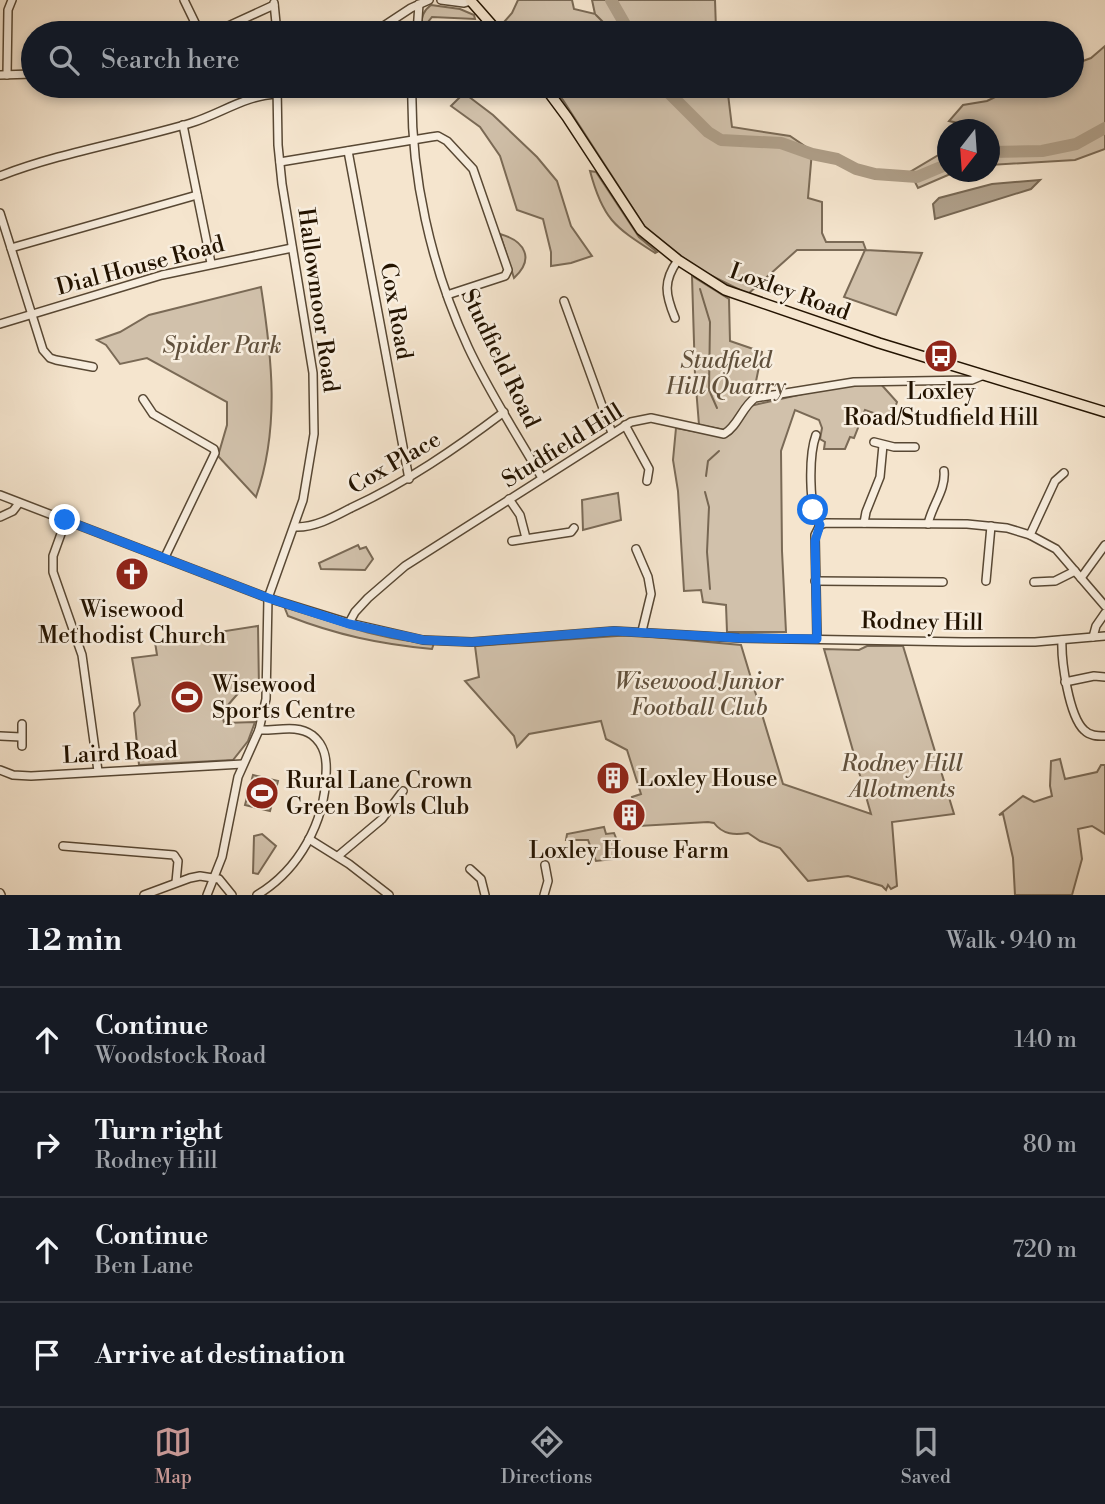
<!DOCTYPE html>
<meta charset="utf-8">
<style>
:root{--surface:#171b24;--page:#20242c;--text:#f1f3f6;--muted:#9ea1a6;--line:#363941;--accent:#c59692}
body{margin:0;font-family:"Libre Bodoni",serif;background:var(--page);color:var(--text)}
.compass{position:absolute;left:937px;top:119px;width:63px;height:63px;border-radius:50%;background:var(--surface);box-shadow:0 4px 10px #0003;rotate:197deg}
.stop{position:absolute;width:21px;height:21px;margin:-16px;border:5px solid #1a73e8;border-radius:50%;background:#fff}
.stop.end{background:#1a73e8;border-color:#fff;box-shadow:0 2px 7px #0008}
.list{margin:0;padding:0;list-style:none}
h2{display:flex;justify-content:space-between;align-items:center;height:91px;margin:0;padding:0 28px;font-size:30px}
h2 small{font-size:23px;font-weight:400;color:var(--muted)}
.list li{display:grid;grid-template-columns:46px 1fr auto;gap:21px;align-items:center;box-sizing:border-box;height:105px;padding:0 28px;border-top:2px solid var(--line)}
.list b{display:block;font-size:26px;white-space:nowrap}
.list p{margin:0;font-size:23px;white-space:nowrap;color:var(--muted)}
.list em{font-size:23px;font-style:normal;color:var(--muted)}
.icon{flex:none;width:38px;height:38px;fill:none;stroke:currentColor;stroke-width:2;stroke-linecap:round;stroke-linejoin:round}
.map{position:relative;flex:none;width:1105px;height:895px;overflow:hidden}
.search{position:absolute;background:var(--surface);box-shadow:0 4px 10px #0003;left:21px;right:21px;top:21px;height:77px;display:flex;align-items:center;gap:18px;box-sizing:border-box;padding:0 24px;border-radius:38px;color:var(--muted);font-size:26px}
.sheet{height:511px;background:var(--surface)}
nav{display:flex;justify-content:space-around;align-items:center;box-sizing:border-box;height:98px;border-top:2px solid var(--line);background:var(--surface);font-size:19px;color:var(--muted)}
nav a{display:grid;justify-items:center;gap:4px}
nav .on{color:var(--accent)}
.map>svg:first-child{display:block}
.green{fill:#d1c1ab;stroke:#7a6a56;stroke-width:2}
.water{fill:#ae9e88;stroke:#766652;stroke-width:2}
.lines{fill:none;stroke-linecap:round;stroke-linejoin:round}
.stream{stroke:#766652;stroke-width:2}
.river{stroke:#ae9e88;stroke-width:12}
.minor-casing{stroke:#584834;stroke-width:10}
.major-casing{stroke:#231300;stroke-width:12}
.minor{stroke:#f8eedf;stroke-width:7}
.major{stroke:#f5e5ce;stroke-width:9}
.route{stroke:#1a73e8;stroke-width:9}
.labels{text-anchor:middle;stroke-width:5;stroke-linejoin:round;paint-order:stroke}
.street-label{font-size:23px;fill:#231300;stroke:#f8eedf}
.park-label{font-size:23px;font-style:italic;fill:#60503c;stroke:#f8eedf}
.poi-label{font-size:23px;fill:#231300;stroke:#f8eedf}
</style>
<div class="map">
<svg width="1105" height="895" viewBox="0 0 1105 895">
<rect width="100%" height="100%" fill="#f5e5ce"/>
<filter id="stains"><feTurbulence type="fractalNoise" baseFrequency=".00286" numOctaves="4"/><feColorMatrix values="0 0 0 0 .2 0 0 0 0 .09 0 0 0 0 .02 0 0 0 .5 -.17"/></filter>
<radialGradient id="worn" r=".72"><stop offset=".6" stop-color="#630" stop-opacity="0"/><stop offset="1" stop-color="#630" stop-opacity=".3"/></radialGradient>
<g class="green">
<polygon points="518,0 572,0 574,9 595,14 592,0 715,0 716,29 721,30 721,33 532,33 533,32 504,22 512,13"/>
<path d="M431 5 460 9 474 15 475 19 432 17 424 27 421 26C422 16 423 11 431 5Z"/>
<polygon points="1105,46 1105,149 1075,160 990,165 990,130 967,129 968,125 949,121 963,105 987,101 1018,86 1072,86 1072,65 1091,58"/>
<polygon points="551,86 727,86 732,127 790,136 812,151 808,198 822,202 822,233 826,242 863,242 866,250 922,253 896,315 844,297 865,250 797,250 748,294 706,273 667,247 645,227 563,100"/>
<polygon points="464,93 493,115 537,157 557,181 571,226 592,256 571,263 551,266 551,252 543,219 517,210 500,156 480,127 451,106"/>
<polygon points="947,150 948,172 955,172 918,188 910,172"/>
<path d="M590 171 596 172 639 237 657 252 655 253C615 227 603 220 590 171Z"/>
<path d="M500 234C525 241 535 259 514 278Z"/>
<polygon points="692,276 729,299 730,341 762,352 753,396 732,425 725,430 699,425 695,375"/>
<path d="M261 287C272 358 280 428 256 497L218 456 227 425V402L147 358 120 364 106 345 97 340 120 332 149 315Z"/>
<polygon points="879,382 897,402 891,419 865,410 854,438 850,437 845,449 824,449 825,442 820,439 822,428 819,420 795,410 781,451 782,551 786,632 727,632 726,605 703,602 701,590 684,591 678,491 673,460 676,428 726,437 731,434 750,406 829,388"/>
<polygon points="618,493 621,520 583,530 582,500"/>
<polygon points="358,545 360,549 366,547 373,559 365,570 321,569 319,563"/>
<path d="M284 606C332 621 383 642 434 643L432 649C379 644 337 635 288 616Z"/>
<polygon points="258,626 259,689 241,690 228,705 221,707 224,723 255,722 248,741 233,760 139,765 134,713 140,705 132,658 157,655 155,642"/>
<path d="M631 635 741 645 783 784 871 814 824 649 859 650 867 646H903L954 814 892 822 897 886 891 889 888 885 886 890 882 886 848 876 808 881 780 848 760 841 748 833C735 835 723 835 714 823L708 822 639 826 632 797 641 794 627 750 606 739 601 721 529 734 517 747 514 736 465 681 479 677 475 646Z"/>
<polygon points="1060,759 1065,779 1097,772 1101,765 1105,765 1105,834 1092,826 1078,829 1082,859 1072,895 1015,895 1013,858 1003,814 999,815 1023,796 1034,802 1052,796 1050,786 1051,761"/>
<polygon points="253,775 278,781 270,811 245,805"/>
<polygon points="604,827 606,834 614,833 624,858 596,861 588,840 566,840 567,834"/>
<polygon points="262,834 276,846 258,874 253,873 254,836"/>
</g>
<polygon class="water" points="1040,180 1031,189 935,219 933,204 939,198 992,184"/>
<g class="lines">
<g class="stream">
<polyline points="596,15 614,33"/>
<polyline points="653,86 655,86"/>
<polyline points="700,289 710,322 709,390 717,408"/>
<polyline points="706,476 708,461 719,451"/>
<polyline points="705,492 709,507 707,552 710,589"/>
</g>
<g class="river">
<polyline points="611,0 630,33"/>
<polyline points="662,86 708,132 721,140 781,143 812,154 837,159 856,169 875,174 917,177 948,164"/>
<polyline points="990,152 1042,151 1076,144 1105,128"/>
</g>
<defs>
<g id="minor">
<polyline points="184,0 200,33"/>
<polyline points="441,0 464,3 471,1"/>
<polyline points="274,3 277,33"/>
<polyline points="213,33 274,5"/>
<polyline points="373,33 411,8 429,0"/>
<polyline points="417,33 419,4"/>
<polyline points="0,75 33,74"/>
<polyline points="7,75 8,10 12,0"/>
<path d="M412 86C410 174 431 267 468 347 489 392 517 435 542 478"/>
<polyline points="183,125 211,263"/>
<polyline points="348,151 409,479"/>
<polyline points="280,162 431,137 438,136 447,141 473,169 508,270 505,276 447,295"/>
<path d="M0 176C62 152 127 142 191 123 220 114 246 95 277 94"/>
<polyline points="0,213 43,350 50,358 56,360 93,367"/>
<polyline points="11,248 197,195"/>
<polyline points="564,301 612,433"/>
<path d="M675 318C665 294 663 281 678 260"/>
<polyline points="0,324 162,275 292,248"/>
<polyline points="143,399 153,414 214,449 215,453 165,557"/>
<polyline points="625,425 649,469 647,481"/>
<path d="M816 435C809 454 808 509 820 525"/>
<polyline points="874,442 894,447 915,447"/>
<polyline points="0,495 268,598 349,623 423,640 472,642 614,631 739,638 964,642 1035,642 1105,636"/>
<polyline points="509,499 520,515 526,538"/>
<polyline points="0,517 13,511 19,503"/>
<polyline points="66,520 53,556 53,572 82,655 98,771"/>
<polyline points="864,523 866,512 880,477 883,445"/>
<path d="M928 524C932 505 946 490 944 471"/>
<path d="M295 527C314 528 334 517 351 508 407 482 455 449 504 412"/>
<polyline points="1030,535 1055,481 1064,473"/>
<polyline points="512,541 571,532 574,528"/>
<polyline points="636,549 648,577 651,594 642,631"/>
<polyline points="1081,578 1105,545"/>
<polyline points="815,581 943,582"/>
<polyline points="986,581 991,526"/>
<polyline points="1034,582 1055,581 1075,571"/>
<path d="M349 623 355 612 368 598 405 566 631 422 651 418 724 434C738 426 742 407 755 398L854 382 972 380 984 375"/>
<polyline points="1093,637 1096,626 1105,613"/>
<polyline points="817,638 815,535 820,525 826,523 967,524 1007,528 1030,535 1056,549 1105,606"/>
<path d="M1062 640C1061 661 1069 716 1084 730 1090 736 1097 736 1105 736"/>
<polyline points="1065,682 1094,676 1105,677"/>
<polyline points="0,736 21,737"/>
<polyline points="22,746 22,724"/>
<polyline points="0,770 13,775 31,776 243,764"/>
<polyline points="309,839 349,864 389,895"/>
<polyline points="63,846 174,855 178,861 176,882"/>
<polyline points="338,856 382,819 403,791"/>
<polyline points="470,869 481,879 485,895"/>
<polyline points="0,893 1,895"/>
<polyline points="144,895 190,878 200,876 219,879 232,895"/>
<polyline points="207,895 222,857 238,777 259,730 266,699 268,598 303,500 314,434 313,373 282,184 278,145 277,86"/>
<path d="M257 895C299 870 325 822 326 774 327 759 325 745 312 735 297 724 276 731 259 730"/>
<polyline points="544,895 548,881 545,865"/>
</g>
<g id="major">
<polyline points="470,0 499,33"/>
<polyline points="544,86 567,117 641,230 678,260 725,290 879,343 1105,412"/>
</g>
</defs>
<use href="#minor" class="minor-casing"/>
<use href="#major" class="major-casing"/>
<use href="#minor" class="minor"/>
<use href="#major" class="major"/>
</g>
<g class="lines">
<polyline class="route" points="65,520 268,598 349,624 423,640 472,642 614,631 739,638 817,639 815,541 820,525 813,510"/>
</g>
<defs>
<symbol id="bus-disc" viewBox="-11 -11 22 22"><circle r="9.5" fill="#8f2418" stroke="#f8eedf"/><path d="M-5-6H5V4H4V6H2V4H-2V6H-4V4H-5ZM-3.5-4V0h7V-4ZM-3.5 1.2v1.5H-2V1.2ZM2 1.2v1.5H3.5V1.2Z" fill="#fff"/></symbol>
<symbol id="church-disc" viewBox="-11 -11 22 22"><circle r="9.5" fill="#8f2418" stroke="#f8eedf"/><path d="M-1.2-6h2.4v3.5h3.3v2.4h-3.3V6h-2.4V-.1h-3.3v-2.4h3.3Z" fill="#fff"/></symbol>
<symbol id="stadium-disc" viewBox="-11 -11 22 22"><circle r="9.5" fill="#8f2418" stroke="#f8eedf"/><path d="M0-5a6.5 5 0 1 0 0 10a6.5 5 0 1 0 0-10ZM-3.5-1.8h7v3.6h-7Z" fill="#fff"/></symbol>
<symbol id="building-disc" viewBox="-11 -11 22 22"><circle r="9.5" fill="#8f2418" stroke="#f8eedf"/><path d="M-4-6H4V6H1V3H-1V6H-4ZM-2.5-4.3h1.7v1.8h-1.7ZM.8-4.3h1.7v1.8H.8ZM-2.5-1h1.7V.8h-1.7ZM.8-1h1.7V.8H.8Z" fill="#fff"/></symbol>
</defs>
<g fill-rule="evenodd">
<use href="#bus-disc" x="922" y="337" width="38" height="38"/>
<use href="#church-disc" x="113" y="555" width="38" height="38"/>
<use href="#stadium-disc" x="168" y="678" width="38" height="38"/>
<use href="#building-disc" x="594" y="759" width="38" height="38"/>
<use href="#stadium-disc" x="243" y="774" width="38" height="38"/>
<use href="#building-disc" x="610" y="796" width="38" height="38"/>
</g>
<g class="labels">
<g class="street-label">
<text transform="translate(140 265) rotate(-15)" y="8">Dial House Road</text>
<text transform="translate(790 291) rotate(20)" y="8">Loxley Road</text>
<text transform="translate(319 300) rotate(82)" y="8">Hallowmoor Road</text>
<text transform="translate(397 311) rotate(80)" y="8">Cox Road</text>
<text transform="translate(501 358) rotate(64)" y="8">Studfield Road</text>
<text transform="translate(562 445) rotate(-32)" y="8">Studfield Hill</text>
<text transform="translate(394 462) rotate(-30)" y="8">Cox Place</text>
<text transform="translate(922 621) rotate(1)" y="8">Rodney Hill</text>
<text transform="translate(120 752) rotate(-3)" y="8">Laird Road</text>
</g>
<g class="park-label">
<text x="222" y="353">Spider Park</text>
<text x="726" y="368">Studfield<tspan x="726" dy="26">Hill Quarry</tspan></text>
<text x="699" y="689">Wisewood Junior<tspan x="699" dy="26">Football Club</tspan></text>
<text x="902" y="771">Rodney Hill<tspan x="902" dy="26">Allotments</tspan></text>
</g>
<g class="poi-label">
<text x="941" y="399">Loxley<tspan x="941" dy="26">Road/Studfield Hill</tspan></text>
<text x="132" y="617">Wisewood<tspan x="132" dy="26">Methodist Church</tspan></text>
<text x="212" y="692" text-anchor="start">Wisewood<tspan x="212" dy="26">Sports Centre</tspan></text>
<text x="638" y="786" text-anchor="start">Loxley House</text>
<text x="286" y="788" text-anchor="start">Rural Lane Crown<tspan x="286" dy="26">Green Bowls Club</tspan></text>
<text x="629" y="858">Loxley House Farm</text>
</g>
</g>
<rect width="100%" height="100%" filter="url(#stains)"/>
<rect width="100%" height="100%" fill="url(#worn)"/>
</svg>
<svg class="compass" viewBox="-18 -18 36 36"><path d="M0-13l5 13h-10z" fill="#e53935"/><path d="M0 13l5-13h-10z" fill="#9ea1a6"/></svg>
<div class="stop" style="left:813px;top:510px"></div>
<div class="stop end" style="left:65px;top:520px"></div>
<div class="search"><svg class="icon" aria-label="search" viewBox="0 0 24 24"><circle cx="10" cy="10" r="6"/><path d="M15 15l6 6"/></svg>Search here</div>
</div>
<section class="sheet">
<h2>12 min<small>Walk · 940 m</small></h2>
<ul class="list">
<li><svg class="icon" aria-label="ahead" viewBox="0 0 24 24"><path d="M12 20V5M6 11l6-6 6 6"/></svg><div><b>Continue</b><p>Woodstock Road</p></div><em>140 m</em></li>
<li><svg class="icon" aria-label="right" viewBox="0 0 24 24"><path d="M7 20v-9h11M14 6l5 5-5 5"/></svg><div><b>Turn right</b><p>Rodney Hill</p></div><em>80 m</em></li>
<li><svg class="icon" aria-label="ahead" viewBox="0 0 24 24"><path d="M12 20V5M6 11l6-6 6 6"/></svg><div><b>Continue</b><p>Ben Lane</p></div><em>720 m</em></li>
<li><svg class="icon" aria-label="arrive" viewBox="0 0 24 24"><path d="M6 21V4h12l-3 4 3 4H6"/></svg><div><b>Arrive at destination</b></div></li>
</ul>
</section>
<nav>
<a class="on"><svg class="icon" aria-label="map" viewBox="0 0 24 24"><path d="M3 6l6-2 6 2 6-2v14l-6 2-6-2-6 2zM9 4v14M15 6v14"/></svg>Map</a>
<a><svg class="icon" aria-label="directions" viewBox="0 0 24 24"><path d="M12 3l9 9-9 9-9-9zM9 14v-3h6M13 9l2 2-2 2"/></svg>Directions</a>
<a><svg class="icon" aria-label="saved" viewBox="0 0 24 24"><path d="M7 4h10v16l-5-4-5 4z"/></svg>Saved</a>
</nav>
